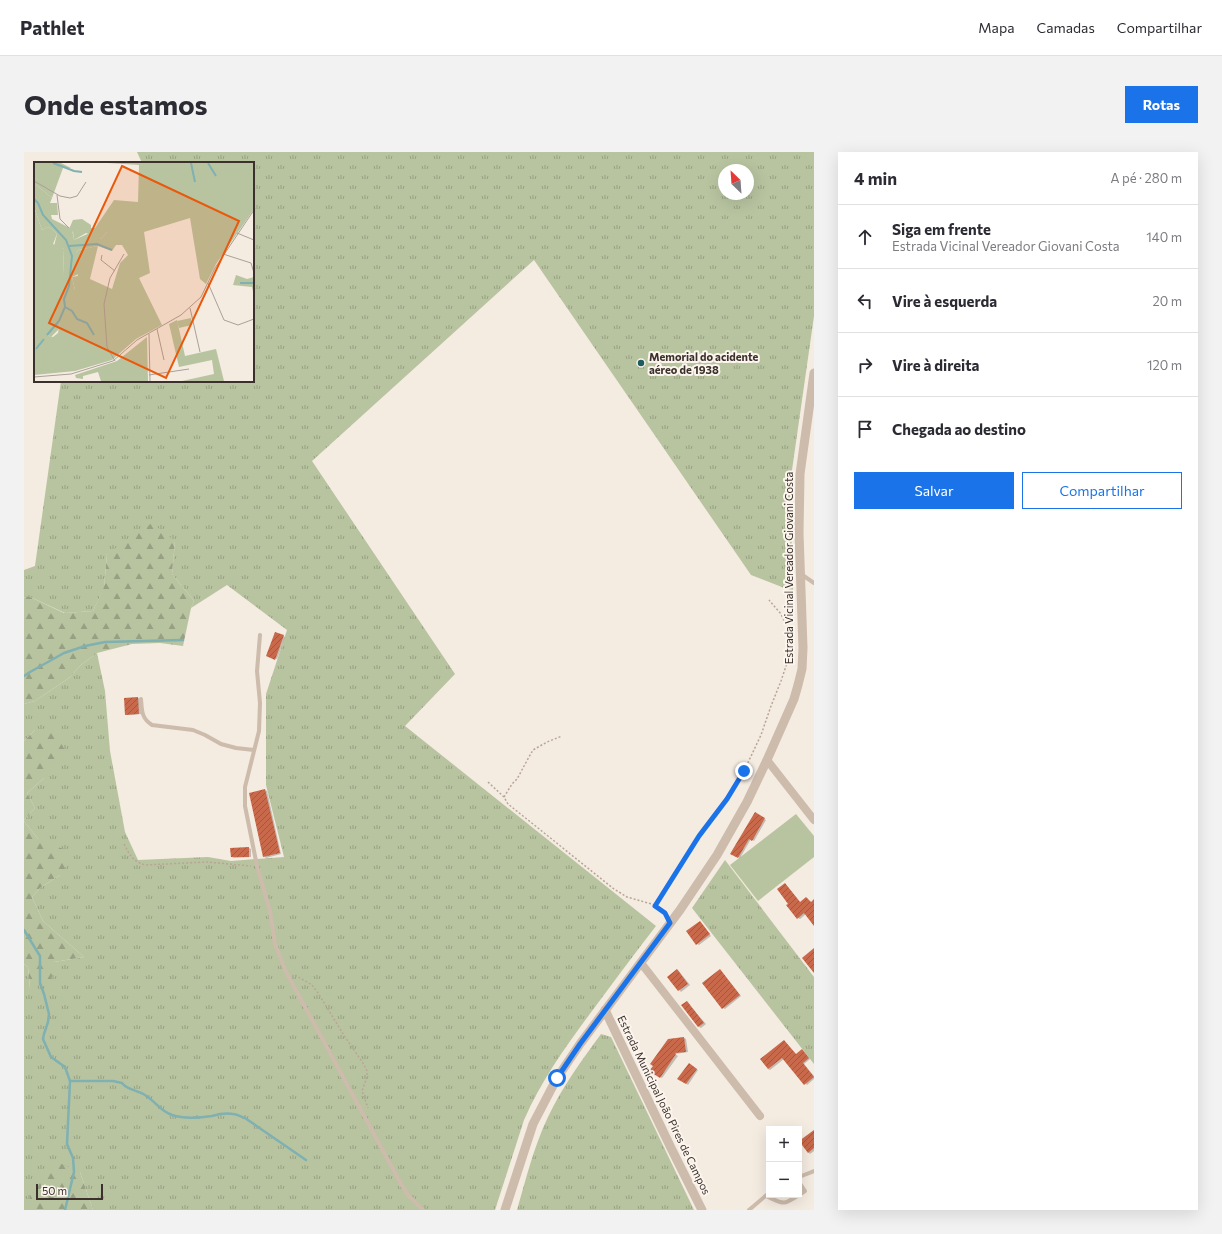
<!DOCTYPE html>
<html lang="pt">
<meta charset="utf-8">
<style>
:root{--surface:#fff;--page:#f2f2f3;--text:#2b2b33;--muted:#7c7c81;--line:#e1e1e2;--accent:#1a73e8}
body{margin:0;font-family:Commissioner,sans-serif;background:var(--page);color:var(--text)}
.controls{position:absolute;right:12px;bottom:12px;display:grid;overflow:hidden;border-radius:0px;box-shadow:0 4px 16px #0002}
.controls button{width:36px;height:36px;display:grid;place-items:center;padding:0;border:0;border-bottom:1px solid var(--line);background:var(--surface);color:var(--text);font:20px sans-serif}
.compass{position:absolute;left:694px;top:12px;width:36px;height:36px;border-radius:50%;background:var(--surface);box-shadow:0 4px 16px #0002;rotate:335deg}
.scale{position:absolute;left:12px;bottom:10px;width:67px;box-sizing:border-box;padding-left:4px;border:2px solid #3b302b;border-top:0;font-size:11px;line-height:14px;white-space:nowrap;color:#3b302b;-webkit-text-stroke:3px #fbf5ee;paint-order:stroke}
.stop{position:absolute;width:12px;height:12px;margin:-9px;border:3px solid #1a73e8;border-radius:50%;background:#fff}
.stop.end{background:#1a73e8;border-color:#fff;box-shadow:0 1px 4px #0008}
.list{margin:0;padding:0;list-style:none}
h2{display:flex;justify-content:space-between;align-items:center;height:52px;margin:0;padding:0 16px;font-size:17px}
h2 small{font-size:13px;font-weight:400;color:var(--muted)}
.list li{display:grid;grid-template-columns:26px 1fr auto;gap:12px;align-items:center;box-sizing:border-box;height:64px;padding:0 16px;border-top:1px solid var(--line)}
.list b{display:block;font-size:15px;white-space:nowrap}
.list p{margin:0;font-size:13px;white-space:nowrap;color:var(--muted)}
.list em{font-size:13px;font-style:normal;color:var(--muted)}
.actions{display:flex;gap:8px;padding:12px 16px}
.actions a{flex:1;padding:9px 0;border:1px solid var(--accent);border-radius:0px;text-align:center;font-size:14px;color:var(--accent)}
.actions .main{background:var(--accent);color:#fff}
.icon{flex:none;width:22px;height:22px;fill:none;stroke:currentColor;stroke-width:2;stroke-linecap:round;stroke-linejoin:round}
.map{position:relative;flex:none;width:790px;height:1058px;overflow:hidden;border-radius:0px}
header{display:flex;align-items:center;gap:24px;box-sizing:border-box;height:56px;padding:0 20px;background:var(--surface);border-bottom:1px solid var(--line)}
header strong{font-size:19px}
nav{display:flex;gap:22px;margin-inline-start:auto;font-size:14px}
.intro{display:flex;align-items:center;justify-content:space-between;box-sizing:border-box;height:96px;padding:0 24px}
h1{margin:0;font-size:28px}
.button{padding:10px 18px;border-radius:0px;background:var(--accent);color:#fff;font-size:14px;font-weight:700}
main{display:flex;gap:24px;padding:0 24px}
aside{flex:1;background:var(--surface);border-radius:0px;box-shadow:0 4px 16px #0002}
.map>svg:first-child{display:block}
.grass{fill:url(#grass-tufts);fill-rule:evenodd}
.forest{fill:url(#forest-firs)}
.pitch{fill:#b8c4a0}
.shadow{fill:#0003}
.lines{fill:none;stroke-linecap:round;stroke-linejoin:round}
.stream{stroke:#7fb0b2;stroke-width:2.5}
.building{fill:url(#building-hatch)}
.path{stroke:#b9a596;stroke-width:1.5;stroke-dasharray:2 2;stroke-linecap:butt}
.service{stroke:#cdbbac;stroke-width:4}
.minor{stroke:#cdbbac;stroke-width:8}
.tertiary{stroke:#cdbbac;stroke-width:9}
.route{stroke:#1a73e8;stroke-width:5}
.poi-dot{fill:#1f5a5e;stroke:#fbf5ee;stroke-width:1.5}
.labels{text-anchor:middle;stroke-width:4;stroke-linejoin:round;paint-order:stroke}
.poi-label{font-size:11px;font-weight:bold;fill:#3b302b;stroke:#fbf5ee;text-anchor:start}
.street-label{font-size:11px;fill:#3b302b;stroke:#fbf5ee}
.inset-river{fill:none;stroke:#7fb0b2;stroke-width:2}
.inset-road{fill:none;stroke:#aaa098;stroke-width:1}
.view{fill:#e8590c;fill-opacity:0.15;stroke:#e8590c;stroke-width:2}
.inset-edge{fill:none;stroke:#3b302b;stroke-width:2}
</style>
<header>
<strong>Pathlet</strong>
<nav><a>Mapa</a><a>Camadas</a><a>Compartilhar</a></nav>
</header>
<div class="intro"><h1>Onde estamos</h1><a class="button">Rotas</a></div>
<main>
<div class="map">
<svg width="790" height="1058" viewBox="0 0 790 1058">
<defs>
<pattern id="grass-tufts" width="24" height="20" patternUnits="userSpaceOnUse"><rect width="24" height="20" fill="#b8c4a0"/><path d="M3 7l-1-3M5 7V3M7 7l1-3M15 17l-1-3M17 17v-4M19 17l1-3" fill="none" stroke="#97a083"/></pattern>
<pattern id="forest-firs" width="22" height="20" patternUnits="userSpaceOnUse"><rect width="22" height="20" fill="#b8c4a0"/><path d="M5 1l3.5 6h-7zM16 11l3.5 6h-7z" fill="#97a083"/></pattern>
<pattern id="building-hatch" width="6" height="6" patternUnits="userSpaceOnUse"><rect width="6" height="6" fill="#c8694b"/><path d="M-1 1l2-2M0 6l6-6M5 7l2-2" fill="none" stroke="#a4573f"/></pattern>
</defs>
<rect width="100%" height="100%" fill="#f4ebe1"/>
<g class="grass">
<path d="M113 0H790V164L768 318 767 365 769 438 763 437 727 423 510 108 288 309 431 522 381 574 632 774C611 801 591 828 571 855 544 891 518 927 500 968L471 1058H69L56 1020 6 1039V1058H0V812L4 815 6 836 30 810 60 805 19 769 8 745 16 736 36 723 14 687 0 669V668L11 656 3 641 20 626 11 578 0 589V552L11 549 45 526 57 513 73 501 81 539 86 599 101 680 114 708 184 705 207 709 260 705 242 633V542L263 478 203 433 167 456 170 449 148 422 151 389 83 402 80 436 69 459 41 461 4 444 0 446V418L11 414 37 229H229V11H118ZM700 18H724V42H700Z"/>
<polygon points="701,708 790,825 790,912 668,756"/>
<path d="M577 882 587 885 670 1058H493C502 1027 510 994 524 965 538 935 558 908 577 882Z"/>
</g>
<g class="forest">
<polygon points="128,371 151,389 148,422 170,449 167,456 159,494 136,491 108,492 73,501 57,513 45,526 11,549 0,552 0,446 4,444 40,461 69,459 80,435 83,402"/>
<polygon points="11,578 31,581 42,600 20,626 3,641 11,656 0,668 0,589"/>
<polygon points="0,669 14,687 42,698 43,713 36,723 16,736 8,745 19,769 60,805 30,810 27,830 6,836 4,815 0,812"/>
<polygon points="38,1012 56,1020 69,1058 6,1058 6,1039 24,1013"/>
</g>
<polygon class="pitch" points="772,662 790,684 790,705 734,749 706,713"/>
<g class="shadow">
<polygon points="259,484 261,485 253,507 243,504"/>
<polygon points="114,546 116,547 117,562 104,563 102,562"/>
<polygon points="241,638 243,639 257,702 242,706 240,704"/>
<polygon points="731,661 742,668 730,689 727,687 716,706 708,702"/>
<polygon points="225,696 227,697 227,705 210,706 208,705"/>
<polygon points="761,732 777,751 783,746 787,751 790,749 790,772 782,762 776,767 774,766 765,752"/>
<polygon points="676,770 687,784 675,793 673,792"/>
<polygon points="654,818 666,833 657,840 644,825"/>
<polygon points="696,818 717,844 701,857 699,856"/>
<polygon points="663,850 682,872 677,876 675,875"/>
<polygon points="660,886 662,887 664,900 651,902 654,904 638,926 627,919"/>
<polygon points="760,889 772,903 778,898 786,907 780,912 790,924 790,927 783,933 760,907 746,918 744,917"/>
<polygon points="665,912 674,918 664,933 655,926"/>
<polygon points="790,979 790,999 786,1002 784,1000"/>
</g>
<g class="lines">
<g class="stream">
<polyline points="0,524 6,520 40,501 61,494 81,490 159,488"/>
<polyline points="0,778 16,804 16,831 20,842 25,862 24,870 20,882 19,887 27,905 41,915 46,929 43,992 49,1006 50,1020 41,1058"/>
<path d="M46 929H89L98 931C103 938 113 938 121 943 131 949 137 960 148 963 160 967 175 966 188 964 195 962 202 961 209 962 213 962 217 965 221 966L282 1008"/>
</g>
</g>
<g class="building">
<polygon points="251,480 260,483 251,508 242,504"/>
<polygon points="114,545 115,562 101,563 100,546"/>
<polygon points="241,637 256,701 239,705 225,641"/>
<polygon points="731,660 741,666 728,689 725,687 714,706 706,702"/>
<polygon points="225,695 225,705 207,705 206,696"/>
<polygon points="761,731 776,750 782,745 787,750 790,747 790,774 780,761 773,767 762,753 764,752 753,737"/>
<polygon points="676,769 686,782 672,793 662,779"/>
<polygon points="790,796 790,821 778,806"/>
<polygon points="653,817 664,832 654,839 643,825"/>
<polygon points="696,817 716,843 698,857 678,831"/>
<polygon points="663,849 680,871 674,875 657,853"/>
<polygon points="660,885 662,900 651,901 652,902 636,926 625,919 629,914 626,912 644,887"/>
<polygon points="760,888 772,902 778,897 785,906 779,911 790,925 780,933 758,906 744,917 736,907"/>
<polygon points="665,911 673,917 662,932 653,927"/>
<polygon points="790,978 790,996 784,1001 775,989"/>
</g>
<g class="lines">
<g class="path">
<polyline points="464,630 480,645 484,652 494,660 590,737 603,745 631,753"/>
<polyline points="480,645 488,632 493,627 505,605 509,598 523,590 538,584"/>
<path d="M100 692C106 703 108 709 121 713L183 710 227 714"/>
<polyline points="642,762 631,753 675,684 703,647 720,619 737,583 747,554 757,529 766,502 766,481 757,462 745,448"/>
<polyline points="271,823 288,833 294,841 321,885 339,911 343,919 343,925 338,939 344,956"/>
</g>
<g class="service">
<polyline points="777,422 790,431"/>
<polyline points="236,483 233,519 236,551 235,579 221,635 221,654 233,714 246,759 251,792 261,818 377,1032 384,1043 399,1058"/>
<path d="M117 547C118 558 117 566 128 573L169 578 181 583 197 592 212 596 230 598"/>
<polyline points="775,1025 790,1019"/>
<polyline points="775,1030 781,1039 775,1043"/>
<path d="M742 1044C760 1052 758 1054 775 1043"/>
<polyline points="725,1058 745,1041"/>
</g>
<g class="minor">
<polyline points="743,608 790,668"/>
<polyline points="617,811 736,964"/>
</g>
<g class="tertiary">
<polyline points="581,858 647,996 678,1058"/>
<polyline points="481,1058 509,972 533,926 556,892 656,758 693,703 723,650 743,608 770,547 774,533 778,517 779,496 775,381 776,322 790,221"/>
</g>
</g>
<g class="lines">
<polyline class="route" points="533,926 556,892 646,771 641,761 631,754 675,684 703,647 720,619"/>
</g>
<circle class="poi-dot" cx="617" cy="211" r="4"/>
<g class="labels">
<g class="poi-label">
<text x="625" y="209">Memorial do acidente<tspan x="625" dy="13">aéreo de 1938</tspan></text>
</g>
<g class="street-label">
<text transform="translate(765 416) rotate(-90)" y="4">Estrada Vicinal Vereador Giovani Costa</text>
<text transform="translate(640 953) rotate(64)" y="4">Estrada Municipal João Pires de Campos</text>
</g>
</g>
<g transform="translate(10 10)">
<rect width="220" height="220" fill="#f4ebe1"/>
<path d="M74 1H220V47L182 102 172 122 166 117 156 56 110 70 116 111 105 116 128 163 102 177 78 198 41 209 0 213V45L8 68 14 65 18 67 23 72 19 82 30 87 29 113 37 126 41 128 38 115 44 114 42 103 48 98 46 92 42 91 44 88 64 84 56 117 78 127 86 101 94 93 88 83H81V77L73 70 67 77 52 71 40 78 39 70 35 67 39 58 48 57 57 63V66H61L80 38 104 40 105 3ZM26 159 24 171 19 175 15 174 13 172 15 167ZM7 4 29 6 18 36 0 21V16L7 19 4 6ZM202 113 213 117 220 115V134L218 125 199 123ZM143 158 151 194 182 187 190 219H148L180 212 178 198 145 205 135 162ZM113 175 114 219H67L64 210 49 214V217L42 216 41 213 83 199Z" fill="#b8c4a0" fill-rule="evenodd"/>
<path d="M0 1H27L37 6H25L21 9 19 5H5L15 6 17 15 15 20 11 22 0 16ZM0 21 18 36 16 41H23L24 53H17L18 57 38 67 40 78 58 70 67 77 73 70 81 68 84 72 81 77 82 83 78 89 64 84 44 88 42 91H50L53 96 42 103 46 111 38 115 41 128 31 129 29 113 30 87 20 84 23 72 18 67 14 65 8 68 0 45ZM22 156 26 159 25 167 17 175 12 172 17 159Z" fill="#b8c4a0"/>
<path d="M157 156 158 163 145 166 143 159Z" fill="#b8c4a0"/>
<path class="inset-river" d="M19 1 40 9 48 10M157 1 161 20M174 1 182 14M0 37 4 41 9 53 32 78 38 94 35 124 30 137 31 145 25 159 13 173M35 84 63 82 78 88M206 121H220M31 145 38 149 43 157 53 161 60 173M2 187 10 177"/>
<path class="inset-road" d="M0 19 26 34 36 36 43 34 52 20M23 33 26 57 35 66M203 71 220 78M189 92 217 101 220 111M68 93 67 98 81 109M174 121 190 158 204 163 220 157M156 146 166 190M123 167 130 198M115 172 116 219M81 199 73 185 70 142 76 116 90 92M115 213 155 207M0 215 37 212 79 199 103 178 147 153 167 135 181 106 220 48"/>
<path class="view" d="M88 4 205 59 132 216 15 161Z"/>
<rect width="220" height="220" class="inset-edge"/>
</g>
</svg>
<div class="controls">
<button>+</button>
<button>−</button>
</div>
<svg class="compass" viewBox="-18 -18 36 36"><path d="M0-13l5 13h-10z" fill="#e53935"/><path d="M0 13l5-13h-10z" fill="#7c7c81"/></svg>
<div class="scale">50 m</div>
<div class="stop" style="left:533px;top:926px"></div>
<div class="stop end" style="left:720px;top:619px"></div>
</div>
<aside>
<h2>4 min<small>A pé · 280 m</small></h2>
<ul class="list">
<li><svg class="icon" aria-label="ahead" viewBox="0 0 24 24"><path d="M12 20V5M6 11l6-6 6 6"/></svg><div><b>Siga em frente</b><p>Estrada Vicinal Vereador Giovani Costa</p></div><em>140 m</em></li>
<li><svg class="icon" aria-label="left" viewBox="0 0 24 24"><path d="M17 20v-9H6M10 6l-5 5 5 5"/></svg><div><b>Vire à esquerda</b></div><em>20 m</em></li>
<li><svg class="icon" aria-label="right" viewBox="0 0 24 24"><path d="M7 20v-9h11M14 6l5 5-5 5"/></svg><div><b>Vire à direita</b></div><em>120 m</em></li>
<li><svg class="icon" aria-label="arrive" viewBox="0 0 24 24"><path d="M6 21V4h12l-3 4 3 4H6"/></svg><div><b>Chegada ao destino</b></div></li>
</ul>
<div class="actions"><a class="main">Salvar</a><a>Compartilhar</a></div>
</aside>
</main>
